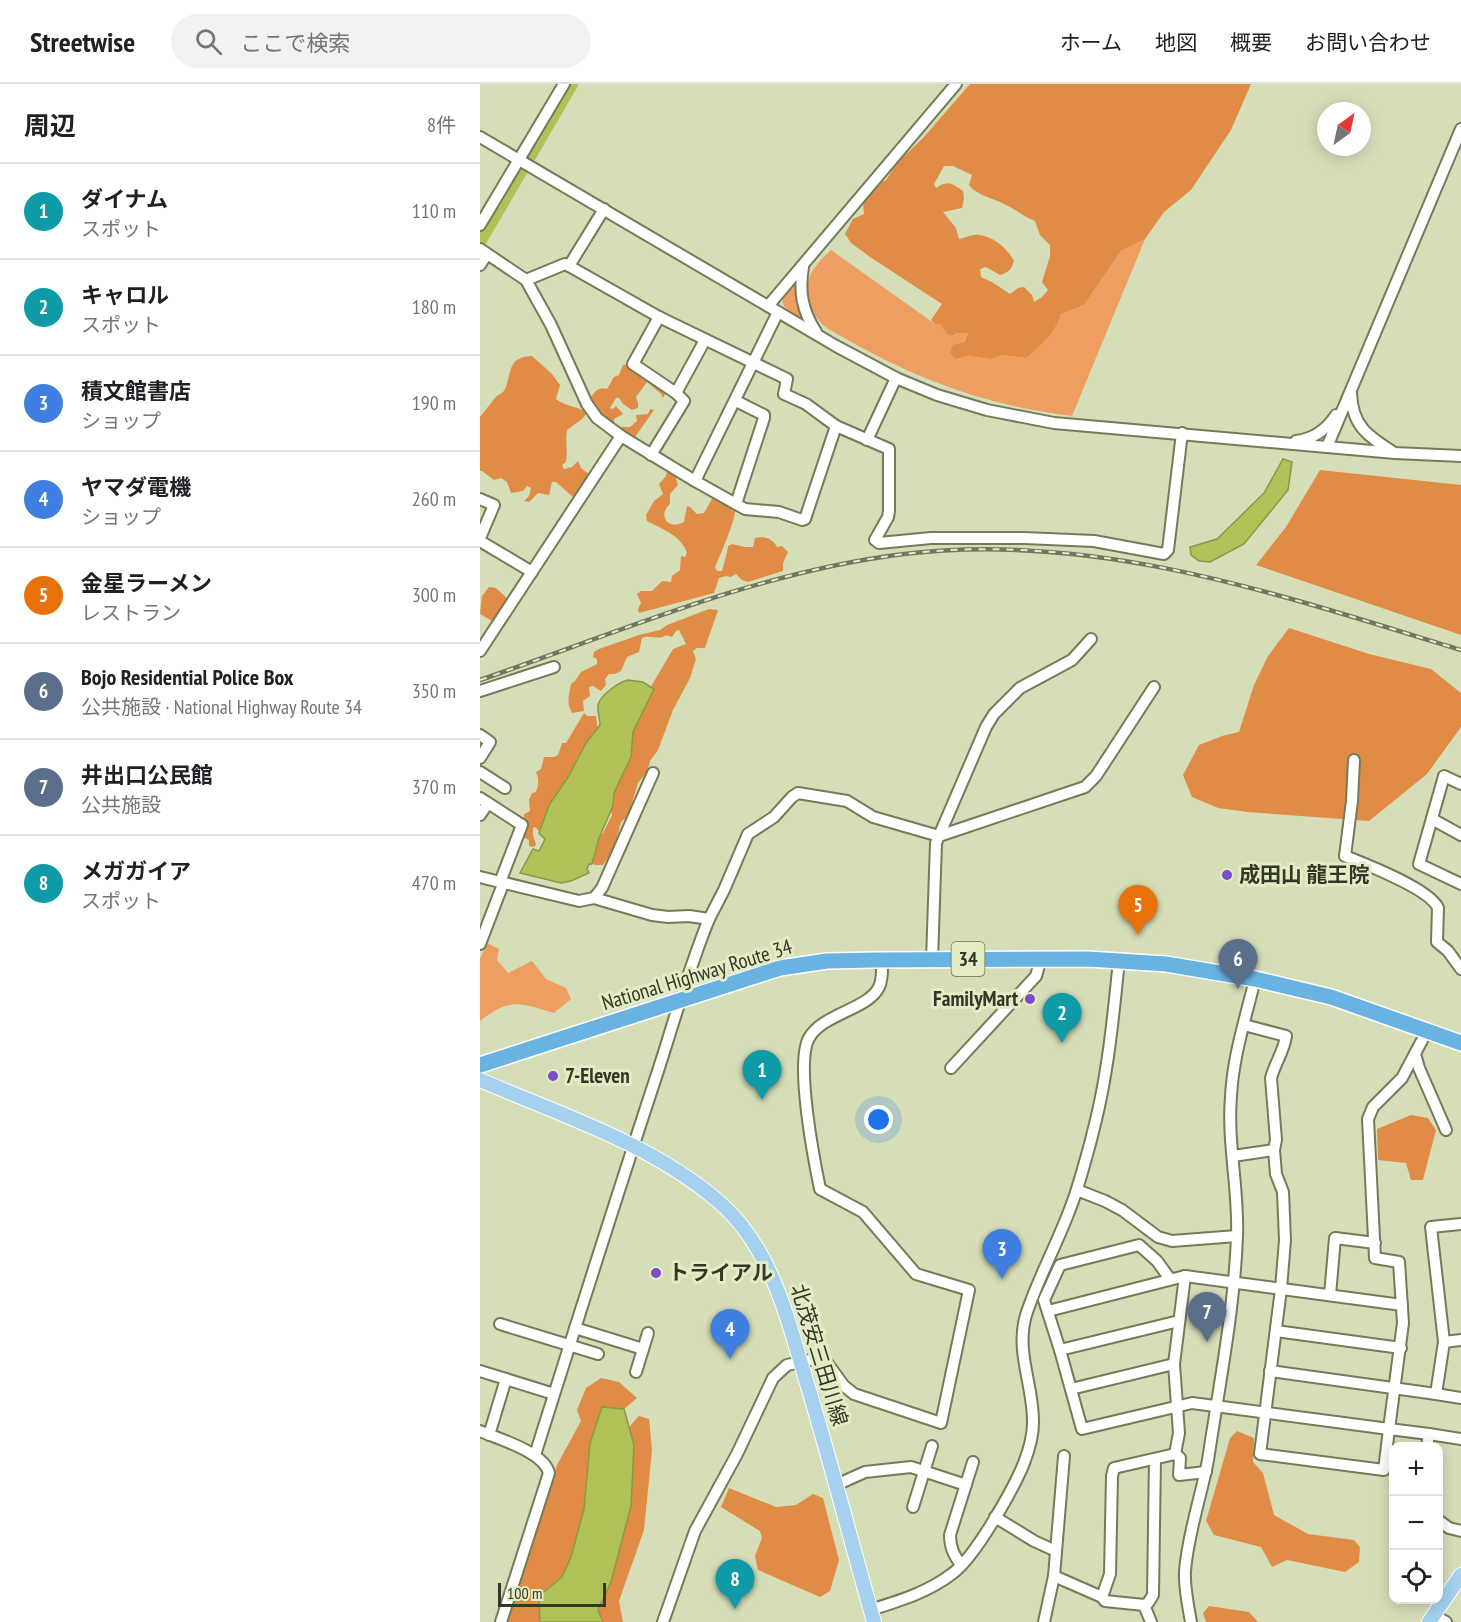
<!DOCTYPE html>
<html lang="ja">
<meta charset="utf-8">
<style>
:root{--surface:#fff;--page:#f2f2f2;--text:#202124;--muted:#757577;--line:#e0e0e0;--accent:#b45309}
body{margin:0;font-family:"PT Sans Narrow","Noto Sans JP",sans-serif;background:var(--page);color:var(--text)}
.controls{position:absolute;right:18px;bottom:18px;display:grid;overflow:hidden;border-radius:12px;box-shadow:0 3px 15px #0003}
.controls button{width:54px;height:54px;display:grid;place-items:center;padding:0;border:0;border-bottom:2px solid var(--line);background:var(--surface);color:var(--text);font:30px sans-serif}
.compass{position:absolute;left:837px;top:18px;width:54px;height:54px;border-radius:50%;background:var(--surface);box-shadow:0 3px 15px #0003;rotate:33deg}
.scale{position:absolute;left:18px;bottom:15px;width:108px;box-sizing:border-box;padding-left:6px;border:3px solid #333727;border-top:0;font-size:16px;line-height:21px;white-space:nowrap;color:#333727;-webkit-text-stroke:4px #e3ecc5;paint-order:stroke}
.you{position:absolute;left:399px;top:1036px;width:21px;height:21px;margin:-15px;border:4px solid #fff;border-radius:50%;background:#1a73e8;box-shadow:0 0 0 9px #1a73e833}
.badge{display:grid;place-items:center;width:39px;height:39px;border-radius:50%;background:var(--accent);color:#fff;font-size:20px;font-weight:700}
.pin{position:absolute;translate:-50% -50px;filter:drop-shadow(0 2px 3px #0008)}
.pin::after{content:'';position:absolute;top:32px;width:21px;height:18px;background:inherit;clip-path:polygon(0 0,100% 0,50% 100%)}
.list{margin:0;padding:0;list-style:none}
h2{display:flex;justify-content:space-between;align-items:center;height:78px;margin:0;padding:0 24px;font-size:26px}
h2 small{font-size:20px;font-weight:400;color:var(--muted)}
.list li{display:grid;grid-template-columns:39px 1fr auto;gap:18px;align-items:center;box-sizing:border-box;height:96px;padding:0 24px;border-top:2px solid var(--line)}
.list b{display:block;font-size:22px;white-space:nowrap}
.list p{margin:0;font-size:20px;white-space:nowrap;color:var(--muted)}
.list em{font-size:20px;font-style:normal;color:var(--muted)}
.icon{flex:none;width:33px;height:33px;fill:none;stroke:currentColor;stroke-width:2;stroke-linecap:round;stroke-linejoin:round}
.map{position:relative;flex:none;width:981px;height:1538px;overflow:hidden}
header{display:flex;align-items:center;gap:36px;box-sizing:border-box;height:84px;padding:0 30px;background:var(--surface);border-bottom:2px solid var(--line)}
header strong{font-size:28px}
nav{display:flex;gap:33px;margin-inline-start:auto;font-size:21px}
.search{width:420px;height:54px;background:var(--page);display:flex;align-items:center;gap:15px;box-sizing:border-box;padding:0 21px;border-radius:33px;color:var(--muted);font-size:22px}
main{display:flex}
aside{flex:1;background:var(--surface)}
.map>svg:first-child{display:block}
.green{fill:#ed9e60}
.forest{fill:#e08c46;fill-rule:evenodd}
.water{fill:#afc157;stroke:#8a9849;stroke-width:1.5}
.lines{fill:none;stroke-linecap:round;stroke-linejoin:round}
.river{stroke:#afc157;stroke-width:14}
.minor-casing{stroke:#747b58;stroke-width:14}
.major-casing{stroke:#fff;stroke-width:16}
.highway-casing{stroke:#fff;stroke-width:18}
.minor{stroke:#fff;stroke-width:10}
.major{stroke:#a5d1ee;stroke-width:14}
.highway{stroke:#69b3e2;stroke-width:15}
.rail-casing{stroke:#71775f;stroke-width:4.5}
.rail{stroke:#e3ecc5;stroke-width:2;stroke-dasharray:7;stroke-linecap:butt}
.poi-dot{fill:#7b4dc6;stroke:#e3ecc5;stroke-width:2}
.labels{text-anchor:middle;stroke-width:6;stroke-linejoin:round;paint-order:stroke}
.shield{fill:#e3ecc5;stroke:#686d56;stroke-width:1.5}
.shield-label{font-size:20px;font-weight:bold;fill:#333727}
.poi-label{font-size:21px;font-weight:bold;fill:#333727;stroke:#e3ecc5;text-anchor:start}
.street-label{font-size:21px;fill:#333727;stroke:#e3ecc5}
</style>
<header>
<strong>Streetwise</strong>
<div class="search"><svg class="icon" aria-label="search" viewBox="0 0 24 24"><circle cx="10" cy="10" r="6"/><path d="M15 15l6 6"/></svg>ここで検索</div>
<nav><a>ホーム</a><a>地図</a><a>概要</a><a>お問い合わせ</a></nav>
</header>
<main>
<aside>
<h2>周辺<small>8件</small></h2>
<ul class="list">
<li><span class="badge" style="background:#0f9aa8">1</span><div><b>ダイナム</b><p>スポット</p></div><em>110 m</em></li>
<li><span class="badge" style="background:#0f9aa8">2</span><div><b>キャロル</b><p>スポット</p></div><em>180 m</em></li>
<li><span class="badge" style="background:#3f7fe0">3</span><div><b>積文館書店</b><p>ショップ</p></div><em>190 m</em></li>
<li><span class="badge" style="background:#3f7fe0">4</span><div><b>ヤマダ電機</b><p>ショップ</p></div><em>260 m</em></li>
<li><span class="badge" style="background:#e8710a">5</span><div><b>金星ラーメン</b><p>レストラン</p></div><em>300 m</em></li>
<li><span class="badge" style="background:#5c6f8a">6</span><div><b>Bojo Residential Police Box</b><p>公共施設 · National Highway Route 34</p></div><em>350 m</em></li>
<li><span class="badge" style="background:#5c6f8a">7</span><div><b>井出口公民館</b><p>公共施設</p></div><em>370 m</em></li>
<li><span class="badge" style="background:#0f9aa8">8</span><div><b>メガガイア</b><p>スポット</p></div><em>470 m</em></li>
</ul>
</aside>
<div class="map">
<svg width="981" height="1538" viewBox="0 0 981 1538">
<rect width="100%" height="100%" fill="#d6deb8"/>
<g class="green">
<path d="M665 155 592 332C500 321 426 291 347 244 332 233 322 211 330 192 334 182 343 174 351 166L455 240H461L472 252 477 249H488L475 274 487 272 511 275 523 271 546 274 581 230 604 221 641 167Z"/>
<path d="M318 196 325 238C302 224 292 218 318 196Z"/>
<path d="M7 859 19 865 17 876 28 889 52 877 66 895 86 904 91 915 74 929C39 919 31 913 0 937V875Z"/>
</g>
<g class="forest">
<path d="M490 0H771L751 46 711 106 684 128 665 155 641 167 604 221 581 230C575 249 561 261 546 274L523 271 511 275 487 272 475 275 470 268 473 261 484 258 488 249H477L472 252 467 250 461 240H455L451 236 462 220 390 173 371 159 365 150 373 135 384 130 383 120 400 99 406 96 417 79 443 54ZM464 82H473L492 91 489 101C497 112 514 114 526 121 537 126 544 133 555 137L560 151 570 161V172L562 198 568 206 562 213 554 218 552 211 544 203 538 204 530 210 512 198 501 193 500 185 506 183 520 191C528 189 532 185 534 177 528 165 513 152 499 151 493 150 485 154 479 155L476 144 463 128 482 124 484 114 483 107C471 99 469 96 456 104L454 100Z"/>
<path d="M52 272 72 290 80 301 76 315C85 323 99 322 107 329L102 335 87 346C85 357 88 367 86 378L82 381 84 385 92 383 98 377 101 384 110 391 101 406 93 413 76 398H72L69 411 58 409 49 418 44 417 49 412 51 404 47 402 43 407 31 409 27 398 21 394 14 396 2 387H0V333C5 327 10 320 15 314 18 310 23 310 25 305 32 287 28 273 52 272Z"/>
<path d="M149 280 187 306 183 314 181 310 167 298 156 313 158 319V324L152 326 143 320 139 314H136L130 324 133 325 136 322 143 330 134 335V338H130L109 316C115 308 117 302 127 305L134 293 139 291 143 281Z"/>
<polygon points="170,325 174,326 155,353 153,354 140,346 141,343 150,343 157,337 156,331 168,330"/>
<path d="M189 386 194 388 198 401 190 410V420C177 431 188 447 204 438L207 422 210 423 217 430 224 429 233 413 249 420 252 427H255C255 437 240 472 235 483L237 487H242C243 484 248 466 248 462L252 460 265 463H273L275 454C285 452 292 454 297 463L302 462 308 468 303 479V487L268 498 262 496 256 490 251 493 246 492 239 494 234 509 159 529 158 525 161 519 157 510 161 507H172L182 497 191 498 192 492 200 486 201 472 205 473 207 469C202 452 182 445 167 437L166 431 174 417 183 410 179 400 186 392 187 387Z"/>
<polygon points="840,386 981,401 981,551 776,481 806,443"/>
<polygon points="9,503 16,504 30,517 14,538 0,530 2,512"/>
<path d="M229 525 238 526 225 564H217L213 567 216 575 210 594 193 626 178 666 170 677 167 688 158 699 151 722V729L141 738 134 765 123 781H115L110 777 116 755 123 749 132 731 130 723 143 671 169 606 193 565 206 560 199 546 196 547 192 553 186 551C179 557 171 550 162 554L159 568 147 573 141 587 135 590H129L125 595 126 601 121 607 113 602 109 603 110 612 103 617 104 627 92 629C86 619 89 610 91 600L95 597 101 588 117 580V575L113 573 114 568 119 565 159 551 180 546 187 541Z"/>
<polygon points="809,544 889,570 951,585 981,609 981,643 947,690 889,737 768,728 738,724 712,713 703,691 719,661 742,652 759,648 774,601 788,572"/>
<path d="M104 629 107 632H116L118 647 101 674 98 673 96 676 99 678 89 693 85 695 86 698 61 749 55 743 53 744V751L56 761 53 763 49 762V756L43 753 44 730 50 727 49 716 52 709 56 708C59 700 59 695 56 688L61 685 64 673H74L78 671 82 659H86Z"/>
<polygon points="931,1031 948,1034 956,1046 943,1096 931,1096 926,1079 898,1076 897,1045"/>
<polygon points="121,1294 139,1298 157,1314 144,1325 122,1323 110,1359 104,1425 91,1473 82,1492 59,1512 60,1538 28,1538 77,1381 101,1337 97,1326 106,1304"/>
<polygon points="159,1332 169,1335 172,1366 164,1446 139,1517 143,1538 123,1538 118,1527 131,1498 151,1422 154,1361 149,1343"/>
<polygon points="757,1347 774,1354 773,1378 783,1389 794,1431 828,1450 874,1456 880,1463 879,1478 865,1488 807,1476 792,1483 781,1463 734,1451 726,1437 750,1354"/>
<polygon points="249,1404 296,1423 316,1421 333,1410 343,1414 359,1476 350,1507 340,1513 278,1486 275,1472 282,1454 280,1447 241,1423"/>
<polygon points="729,1522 769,1528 778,1538 726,1538 723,1529"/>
</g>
<g class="water">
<polygon points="803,375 812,378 808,406 764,460 730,478 719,477 711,471 710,463 737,455 784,409"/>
<path d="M148 596 163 598 174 605 153 648 151 673 134 709 133 722 119 754 112 780H109L107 785 109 789 91 797 81 799 40 789 53 765 59 767 65 755 59 749 69 721 88 693 106 659 120 641C120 635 117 627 118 621 121 610 138 599 148 596Z"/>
<polygon points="122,1323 144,1325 154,1361 151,1422 131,1498 118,1526 123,1538 60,1538 59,1512 82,1493 91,1473 104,1425 110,1359"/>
</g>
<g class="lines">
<polyline class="river" points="0,156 91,0"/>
<defs>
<g id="minor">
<polyline points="0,53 356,262 416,294 457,311 507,326 574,339 915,369 981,372"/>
<polyline points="0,141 84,0"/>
<polyline points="0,165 46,196 71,241 107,320 117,334 141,352 215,397 298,228"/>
<polyline points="0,181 7,170"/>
<polyline points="89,182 124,125"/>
<path d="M323 183C319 208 322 226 336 248"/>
<polyline points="46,196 85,180 89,182 179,233 307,295 304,310 326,320 356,342 409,365 409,427 408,433 395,456 399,459 451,454 544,454 614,457 684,470 688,466 702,349"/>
<polyline points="288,222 476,0"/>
<polyline points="196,309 225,256"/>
<path d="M871 309C872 342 888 352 913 368"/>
<polyline points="256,317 284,331 284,334 256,420"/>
<polyline points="387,356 416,294"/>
<path d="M816 357C833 355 847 345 856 331"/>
<polyline points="847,363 981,45"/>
<polyline points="171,371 204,317 196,309 153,280 179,233"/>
<polyline points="215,397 265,425 299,428 322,436 325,435 356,342"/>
<polyline points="0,415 14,421 0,454"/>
<polyline points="0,457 52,488"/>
<polyline points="0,567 141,352"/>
<polyline points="0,607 74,583"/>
<polyline points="0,651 10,658 0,674"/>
<path d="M874 676 872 717 865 772C885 780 950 805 958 824L957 858 968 867 981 885"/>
<polyline points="0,688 25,704"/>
<polyline points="981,700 964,692 939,780 981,800"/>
<polyline points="0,714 42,741 22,793 23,800 0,860"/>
<polyline points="0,731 8,719"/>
<polyline points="952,735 981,751"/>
<polyline points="0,793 99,817 114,814 122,804 173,689"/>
<polyline points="229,835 244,806 268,750 294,733 312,713 318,709 367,717 393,733 459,752 605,703 616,692 674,603"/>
<polyline points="452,876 456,759 506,643 514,630 540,604 592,576 611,555"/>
<path d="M764 941 806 952C804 967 795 979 791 994L796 1056 794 1066 796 1090 803 1108 805 1156 801 1205 780 1370 904 1386 909 1345 949 1350 947 1362"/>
<polyline points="935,970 939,984 966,1046"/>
<polyline points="471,984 556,892 561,875"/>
<polyline points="753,1072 794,1066"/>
<polyline points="597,1106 625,1117 642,1126 678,1153 692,1157 757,1152"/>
<polyline points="690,1195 677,1177 659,1161 580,1181 564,1216 580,1266 602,1345 712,1319 909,1345 923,1239 919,1178 895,1174 888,1035 893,1023 922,994 947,947"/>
<polyline points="850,1211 855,1154 895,1159"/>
<polyline points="568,1227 705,1192 922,1221"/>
<polyline points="20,1240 118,1270"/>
<polyline points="95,1244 163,1265"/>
<polyline points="796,1247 921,1264"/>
<polyline points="964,1258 951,1143 981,1140"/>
<polyline points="580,1266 699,1237"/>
<polyline points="0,1287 74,1310"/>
<polyline points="790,1287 956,1310 964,1258 981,1256"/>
<polyline points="156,1288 168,1249"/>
<polyline points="591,1305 694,1280"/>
<polyline points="956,1310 981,1314"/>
<path d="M0 1347C19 1355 64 1368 69 1389L21 1538"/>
<polyline points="949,1350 981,1355"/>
<polyline points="9,1351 26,1295"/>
<polyline points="695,1370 699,1349 694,1280 705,1192"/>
<path d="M55 1371C95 1244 135 1117 177 990 194 938 208 886 229 835L209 832 188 833 172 831 114 814"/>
<polyline points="356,1401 385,1388 431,1383 486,1401"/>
<polyline points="433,1423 452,1362"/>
<polyline points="515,1433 554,1457 576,1467"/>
<polyline points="958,1436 969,1444 981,1447"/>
<path d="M481 1481C474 1471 470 1464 470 1451L493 1378"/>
<polyline points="574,1492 622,1513 625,1517 664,1521 668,1519 673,1511 675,1375"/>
<polyline points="622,1513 630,1490 632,1392 634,1384 695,1370 700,1374 699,1391 726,1388"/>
<polyline points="664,1521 671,1538"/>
<path d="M390 1526C419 1517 449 1508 473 1489 495 1473 533 1406 544 1379 549 1366 553 1353 553 1339 554 1303 535 1268 546 1231 560 1188 584 1148 597 1105 609 1066 620 1025 626 985 632 950 635 913 639 877"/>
<polyline points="953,1531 966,1538"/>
<path d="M183 1538 215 1447 257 1370 293 1294 307 1281 335 1275 342 1276 348 1280 364 1302 374 1310 461 1339 489 1206 436 1190 383 1128 340 1105C334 1076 315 978 329 954 342 930 389 925 399 903 403 895 402 885 402 876"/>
<polyline points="564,1538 574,1492 584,1372"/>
<path d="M711 1538C708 1521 704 1503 705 1487 708 1449 721 1413 728 1376 739 1302 754 1228 757 1153 759 1106 747 1059 751 1012 753 972 766 933 775 895"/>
</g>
<g id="major">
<path d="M0 996C81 1031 170 1059 238 1117 294 1165 308 1239 329 1306 352 1383 372 1461 394 1538"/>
<polyline points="949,1538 981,1491"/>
</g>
<polyline id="highway" points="0,981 300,884 347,877 396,876 608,875 686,880 775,895 851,913 981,959"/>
</defs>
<use href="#minor" class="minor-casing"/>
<use href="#major" class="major-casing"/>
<use href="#highway" class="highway-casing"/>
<use href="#minor" class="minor"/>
<use href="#major" class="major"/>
<use href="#highway" class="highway"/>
<defs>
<path id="rail" d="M0 596C140 548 276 488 424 470 617 447 800 511 981 566"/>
</defs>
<use href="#rail" class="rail-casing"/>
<use href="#rail" class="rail"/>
</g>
<g class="poi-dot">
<circle cx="747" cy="791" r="6"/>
<circle cx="550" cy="915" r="6"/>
<circle cx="73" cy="992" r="6"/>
<circle cx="176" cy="1189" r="6"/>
</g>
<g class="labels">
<rect class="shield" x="471.5" y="858" width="33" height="34" rx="4.5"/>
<g class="shield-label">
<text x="488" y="882">34</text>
</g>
<g class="poi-label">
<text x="759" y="798">成田山 龍王院</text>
<text x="538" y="922" text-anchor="end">FamilyMart</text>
<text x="85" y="999">7-Eleven</text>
<text x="188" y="1196">トライアル</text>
</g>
<g class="street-label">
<text transform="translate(217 891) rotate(-17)" y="7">National Highway Route 34</text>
<text transform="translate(339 1271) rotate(73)" y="7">北茂安三田川線</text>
</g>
</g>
</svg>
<div class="controls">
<button>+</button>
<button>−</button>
<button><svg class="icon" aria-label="locate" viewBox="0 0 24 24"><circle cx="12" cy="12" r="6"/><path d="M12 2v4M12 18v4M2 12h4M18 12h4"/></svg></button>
</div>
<svg class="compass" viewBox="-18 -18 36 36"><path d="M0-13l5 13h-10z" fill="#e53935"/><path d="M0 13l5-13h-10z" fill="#757577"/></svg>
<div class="scale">100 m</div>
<div class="you"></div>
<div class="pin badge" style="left:282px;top:1016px;background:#0f9aa8">1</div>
<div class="pin badge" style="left:582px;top:959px;background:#0f9aa8">2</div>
<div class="pin badge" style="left:522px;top:1195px;background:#3f7fe0">3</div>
<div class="pin badge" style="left:250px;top:1275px;background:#3f7fe0">4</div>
<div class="pin badge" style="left:658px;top:851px;background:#e8710a">5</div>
<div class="pin badge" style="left:758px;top:905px;background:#5c6f8a">6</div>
<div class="pin badge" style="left:727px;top:1258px;background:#5c6f8a">7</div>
<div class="pin badge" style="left:255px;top:1525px;background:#0f9aa8">8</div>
</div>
</main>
